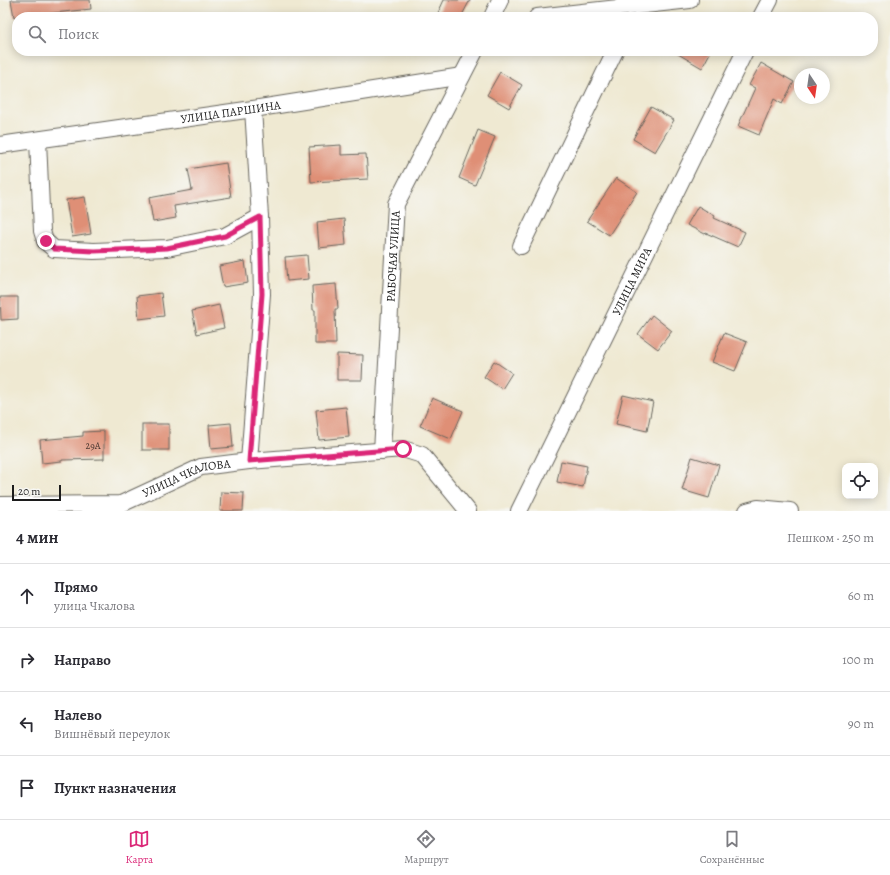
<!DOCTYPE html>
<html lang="ru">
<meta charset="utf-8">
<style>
:root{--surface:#fff;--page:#f7f7f7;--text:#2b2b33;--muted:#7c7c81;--line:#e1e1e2;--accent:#db2777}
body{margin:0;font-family:Alegreya,serif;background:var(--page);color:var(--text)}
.controls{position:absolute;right:12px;bottom:12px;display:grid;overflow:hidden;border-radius:8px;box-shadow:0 2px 10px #0003}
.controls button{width:36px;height:36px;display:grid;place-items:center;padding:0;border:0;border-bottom:1px solid var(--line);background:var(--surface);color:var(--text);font:20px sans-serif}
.compass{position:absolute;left:794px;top:68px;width:36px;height:36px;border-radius:50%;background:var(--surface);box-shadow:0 2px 10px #0003;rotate:167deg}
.scale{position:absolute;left:12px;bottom:10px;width:49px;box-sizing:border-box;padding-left:4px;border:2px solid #1c1c1c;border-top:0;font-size:11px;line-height:14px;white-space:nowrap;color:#1c1c1c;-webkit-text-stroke:3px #f6f6f2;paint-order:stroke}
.stop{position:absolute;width:12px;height:12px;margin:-9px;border:3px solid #db2777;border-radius:50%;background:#fff}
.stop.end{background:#db2777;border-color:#fff;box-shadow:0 1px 4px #0008}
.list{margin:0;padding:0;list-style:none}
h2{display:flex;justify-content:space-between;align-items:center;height:52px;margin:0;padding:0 16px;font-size:17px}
h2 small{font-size:13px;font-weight:400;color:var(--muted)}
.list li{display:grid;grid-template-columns:26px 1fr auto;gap:12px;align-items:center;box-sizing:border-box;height:64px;padding:0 16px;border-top:1px solid var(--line)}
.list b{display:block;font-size:15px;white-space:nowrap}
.list p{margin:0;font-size:13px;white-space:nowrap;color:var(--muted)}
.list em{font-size:13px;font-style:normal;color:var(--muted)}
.icon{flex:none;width:22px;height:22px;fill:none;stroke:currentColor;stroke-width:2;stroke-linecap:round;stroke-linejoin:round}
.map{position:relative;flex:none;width:890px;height:511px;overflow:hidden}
.search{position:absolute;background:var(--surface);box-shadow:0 2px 10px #0003;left:12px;right:12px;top:12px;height:44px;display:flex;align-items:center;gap:10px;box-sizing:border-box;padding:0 14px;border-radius:16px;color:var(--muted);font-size:15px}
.sheet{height:308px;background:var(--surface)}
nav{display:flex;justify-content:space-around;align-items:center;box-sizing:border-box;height:56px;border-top:1px solid var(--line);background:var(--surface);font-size:11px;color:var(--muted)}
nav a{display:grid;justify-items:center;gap:2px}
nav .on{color:var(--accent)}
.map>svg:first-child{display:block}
.building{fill:#df8f76}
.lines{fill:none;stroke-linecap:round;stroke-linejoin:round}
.minor-casing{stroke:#66645c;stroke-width:18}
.minor{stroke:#fff;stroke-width:16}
.route{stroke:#db2777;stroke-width:5}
.labels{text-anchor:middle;stroke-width:3;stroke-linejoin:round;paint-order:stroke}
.number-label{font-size:10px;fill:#4d3932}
.street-label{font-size:12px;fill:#1c1c1c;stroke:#f6f6f2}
</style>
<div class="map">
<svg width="890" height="511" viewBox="0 0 890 511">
<rect width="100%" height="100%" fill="#f6f6f2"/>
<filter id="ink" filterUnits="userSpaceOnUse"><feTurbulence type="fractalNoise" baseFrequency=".025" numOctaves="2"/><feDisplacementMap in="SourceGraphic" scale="8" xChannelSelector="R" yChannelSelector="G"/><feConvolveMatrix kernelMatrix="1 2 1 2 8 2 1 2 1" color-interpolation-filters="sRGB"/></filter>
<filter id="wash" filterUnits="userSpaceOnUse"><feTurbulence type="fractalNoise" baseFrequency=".012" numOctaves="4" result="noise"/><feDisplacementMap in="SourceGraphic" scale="16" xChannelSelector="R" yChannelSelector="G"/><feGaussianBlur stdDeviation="0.9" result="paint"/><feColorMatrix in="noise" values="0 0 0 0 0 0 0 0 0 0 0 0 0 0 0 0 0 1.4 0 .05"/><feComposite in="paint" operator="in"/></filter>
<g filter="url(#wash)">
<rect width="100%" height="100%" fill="#efe9d2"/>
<g id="blocks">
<g class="building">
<polygon points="11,0 90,0 91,9 35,15 35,17 14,17"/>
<polygon points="444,0 470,0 461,17 446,17 438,13"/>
<polygon points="673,51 711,51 702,68"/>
<polygon points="761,63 794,82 782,104 774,99 759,135 738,126 755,88 749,85"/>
<polygon points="500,72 522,85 509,108 487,95"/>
<polygon points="651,107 674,120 655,152 633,139"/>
<polygon points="478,130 495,137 475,185 459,178"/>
<polygon points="341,145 341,155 366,154 368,179 311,182 309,147"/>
<polygon points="226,163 231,197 174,206 176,218 153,222 149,198 192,190 188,169"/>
<polygon points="616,178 637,192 609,235 587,221"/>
<polygon points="85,197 91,234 72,237 66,200"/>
<polygon points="698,206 715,216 714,218 745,232 738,247 706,233 705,234 687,225"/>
<polygon points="344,219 346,245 319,248 317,222"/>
<polygon points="307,255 309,279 287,281 285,257"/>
<polygon points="245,261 248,283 223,287 219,266"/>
<polygon points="336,284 338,309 335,309 336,344 315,344 315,310 313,310 312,286"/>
<polygon points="161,293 164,316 139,319 137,296"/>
<polygon points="0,297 18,297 18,319 1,320"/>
<polygon points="219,305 224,328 197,334 192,311"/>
<polygon points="652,315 672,331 658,349 638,334"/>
<polygon points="724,333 747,342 735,371 712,362"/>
<polygon points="337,354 363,355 362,380 337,380"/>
<polygon points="494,361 512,373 502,389 484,377"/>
<polygon points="623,395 653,402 647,431 616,424"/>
<polygon points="432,398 463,411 451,439 420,426"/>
<polygon points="346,407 349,437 319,440 316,410"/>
<polygon points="231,423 233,447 211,449 209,425"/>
<rect x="142" y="424" width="27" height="26"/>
<polygon points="104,431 104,459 62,460 62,461 42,463 40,440 83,436 83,432"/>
<polygon points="692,457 719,465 709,498 682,490"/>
<polygon points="561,461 587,466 583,487 557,482"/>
<polygon points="221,492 244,493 243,511 220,511"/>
</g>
</g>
</g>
<g filter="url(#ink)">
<use href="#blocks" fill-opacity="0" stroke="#66645c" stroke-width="1"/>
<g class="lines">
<defs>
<g id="minor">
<polyline points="492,17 500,0"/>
<polyline points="537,17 690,0"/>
<polyline points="761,17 770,0"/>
<polyline points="38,140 42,231 45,241 54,249 94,251 167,248 225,236 260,217"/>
<path id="s1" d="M0 145 253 109 462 76"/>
<polyline points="521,246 615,51"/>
<path id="s2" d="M382 451 396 204 475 51"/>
<polyline points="249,461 262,294 260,217 253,109"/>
<path id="s3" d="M0 505 121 504 201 467 249 461 403 449 422 455 468 511"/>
<path id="s4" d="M519 511 745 51"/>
<polyline points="747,511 758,508 790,511"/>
</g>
</defs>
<use href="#minor" class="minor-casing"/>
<use href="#minor" class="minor"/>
</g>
</g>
<g class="lines" filter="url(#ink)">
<polyline class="route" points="46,241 54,249 94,251 167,248 225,236 260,217 262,294 249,461 403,449"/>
</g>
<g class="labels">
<g class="number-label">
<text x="93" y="449">29А</text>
</g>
<g class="street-label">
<text dy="4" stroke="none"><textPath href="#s1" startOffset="233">УЛИЦА ПАРШИНА</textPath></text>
<text dy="4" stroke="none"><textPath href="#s2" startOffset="195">РАБОЧАЯ УЛИЦА</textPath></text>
<text dy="4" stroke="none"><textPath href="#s4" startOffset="256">УЛИЦА МИРА</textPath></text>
<text dy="4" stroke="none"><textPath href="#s3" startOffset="192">УЛИЦА ЧКАЛОВА</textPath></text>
</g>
</g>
</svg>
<div class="controls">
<button><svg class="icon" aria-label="locate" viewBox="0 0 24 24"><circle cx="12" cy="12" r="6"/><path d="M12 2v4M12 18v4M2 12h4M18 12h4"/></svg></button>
</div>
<svg class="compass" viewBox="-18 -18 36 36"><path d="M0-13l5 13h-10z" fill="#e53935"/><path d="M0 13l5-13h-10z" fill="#7c7c81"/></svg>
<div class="scale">20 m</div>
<div class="stop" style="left:403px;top:449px"></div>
<div class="stop end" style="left:46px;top:241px"></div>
<div class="search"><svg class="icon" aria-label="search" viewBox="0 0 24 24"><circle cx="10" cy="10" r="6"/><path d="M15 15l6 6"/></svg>Поиск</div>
</div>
<section class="sheet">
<h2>4 мин<small>Пешком · 250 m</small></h2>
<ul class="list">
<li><svg class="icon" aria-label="ahead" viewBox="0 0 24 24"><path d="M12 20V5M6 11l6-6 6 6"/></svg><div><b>Прямо</b><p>улица Чкалова</p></div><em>60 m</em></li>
<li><svg class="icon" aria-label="right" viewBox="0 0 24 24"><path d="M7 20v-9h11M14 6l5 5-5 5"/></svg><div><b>Направо</b></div><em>100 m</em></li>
<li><svg class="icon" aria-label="left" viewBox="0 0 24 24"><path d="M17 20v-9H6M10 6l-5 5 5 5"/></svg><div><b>Налево</b><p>Вишнёвый переулок</p></div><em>90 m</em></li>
<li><svg class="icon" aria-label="arrive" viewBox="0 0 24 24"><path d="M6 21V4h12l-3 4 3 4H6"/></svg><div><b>Пункт назначения</b></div></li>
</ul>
</section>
<nav>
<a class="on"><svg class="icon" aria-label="map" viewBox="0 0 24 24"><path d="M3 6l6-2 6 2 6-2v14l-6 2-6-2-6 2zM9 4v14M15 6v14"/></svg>Карта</a>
<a><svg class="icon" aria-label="directions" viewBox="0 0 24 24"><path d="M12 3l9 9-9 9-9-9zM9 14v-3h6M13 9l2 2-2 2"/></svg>Маршрут</a>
<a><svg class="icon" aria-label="saved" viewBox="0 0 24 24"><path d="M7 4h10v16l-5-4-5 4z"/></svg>Сохранённые</a>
</nav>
